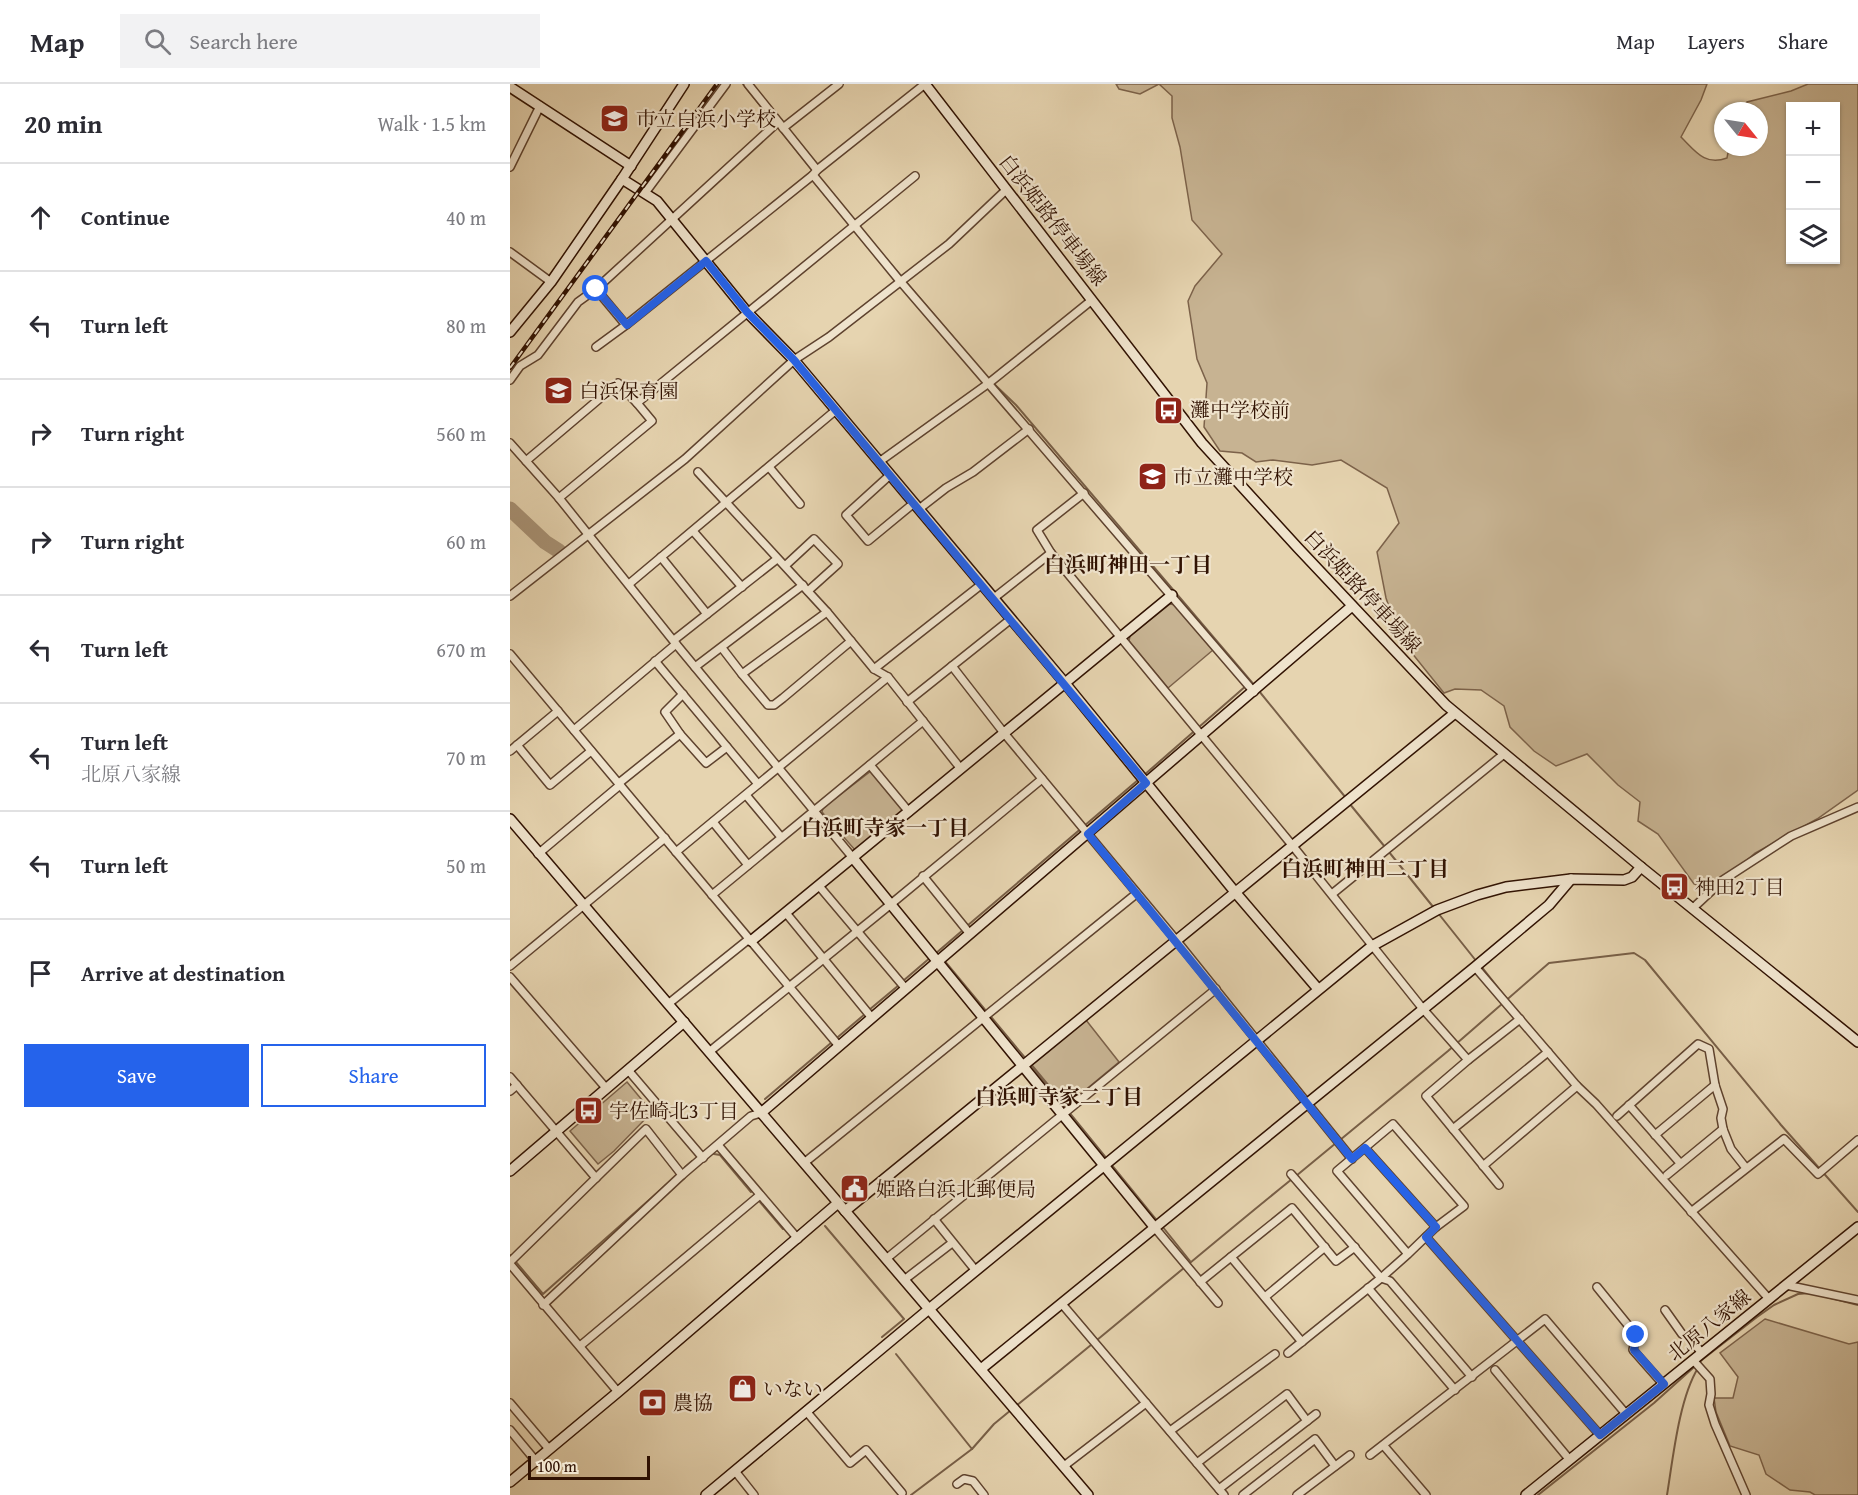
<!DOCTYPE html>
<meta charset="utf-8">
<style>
:root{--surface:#fff;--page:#f2f2f3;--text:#2b2b33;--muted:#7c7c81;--line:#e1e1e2;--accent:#2563eb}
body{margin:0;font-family:"Gentium Book Plus","Noto Serif JP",serif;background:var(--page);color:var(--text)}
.controls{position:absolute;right:18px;top:18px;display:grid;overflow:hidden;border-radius:0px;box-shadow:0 2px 4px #0004}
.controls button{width:54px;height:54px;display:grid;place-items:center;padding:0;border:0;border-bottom:2px solid var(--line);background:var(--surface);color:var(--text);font:30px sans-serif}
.compass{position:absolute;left:1204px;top:18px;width:54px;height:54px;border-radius:50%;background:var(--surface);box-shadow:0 2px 4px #0004;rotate:120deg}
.scale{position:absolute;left:18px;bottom:15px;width:122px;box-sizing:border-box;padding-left:6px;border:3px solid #311202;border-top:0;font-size:16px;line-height:21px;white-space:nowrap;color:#311202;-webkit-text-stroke:4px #efe3cc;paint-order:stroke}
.stop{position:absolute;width:18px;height:18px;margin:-14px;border:4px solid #2563eb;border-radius:50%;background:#fff}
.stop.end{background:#2563eb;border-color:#fff;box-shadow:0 2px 6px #0008}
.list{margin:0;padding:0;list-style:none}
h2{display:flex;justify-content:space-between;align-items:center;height:78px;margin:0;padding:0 24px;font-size:26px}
h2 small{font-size:20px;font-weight:400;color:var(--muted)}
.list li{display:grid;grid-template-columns:39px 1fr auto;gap:18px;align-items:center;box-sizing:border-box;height:108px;padding:0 24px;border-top:2px solid var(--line)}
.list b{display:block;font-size:22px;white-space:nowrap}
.list p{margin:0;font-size:20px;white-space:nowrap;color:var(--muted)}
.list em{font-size:20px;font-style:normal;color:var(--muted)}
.actions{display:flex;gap:12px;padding:18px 24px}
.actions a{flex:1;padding:14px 0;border:2px solid var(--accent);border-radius:0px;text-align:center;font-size:21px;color:var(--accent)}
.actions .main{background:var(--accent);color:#fff}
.icon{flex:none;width:33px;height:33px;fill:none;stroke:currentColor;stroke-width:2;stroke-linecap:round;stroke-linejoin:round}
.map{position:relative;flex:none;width:1348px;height:1411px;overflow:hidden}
header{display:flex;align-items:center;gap:36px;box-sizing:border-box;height:84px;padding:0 30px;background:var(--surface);border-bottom:2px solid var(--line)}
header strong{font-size:28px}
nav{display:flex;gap:33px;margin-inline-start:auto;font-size:21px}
.search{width:420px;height:54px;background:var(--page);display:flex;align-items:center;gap:15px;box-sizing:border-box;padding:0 21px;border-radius:0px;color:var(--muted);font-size:22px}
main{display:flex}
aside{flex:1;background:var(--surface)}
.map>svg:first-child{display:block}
.green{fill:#c7b392;stroke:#7c624a;stroke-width:1.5;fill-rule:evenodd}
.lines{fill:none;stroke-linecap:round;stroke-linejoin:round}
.stream{stroke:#785f47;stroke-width:2}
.river{stroke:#a89275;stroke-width:15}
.street-casing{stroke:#5e422e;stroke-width:10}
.secondary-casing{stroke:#311202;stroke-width:12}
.street{stroke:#efe3cc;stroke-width:7}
.secondary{stroke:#efe3cc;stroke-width:9}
.rail-casing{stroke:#311202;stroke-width:4.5}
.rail{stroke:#efe3cc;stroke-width:2;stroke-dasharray:7;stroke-linecap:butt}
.route{stroke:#2563eb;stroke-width:8}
.labels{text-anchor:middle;stroke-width:4.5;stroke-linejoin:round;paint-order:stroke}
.poi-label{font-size:20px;fill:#311202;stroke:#efe3cc;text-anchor:start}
.street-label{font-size:20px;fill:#311202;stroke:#efe3cc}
.neighbourhood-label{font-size:21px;font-weight:bold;fill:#311202;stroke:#efe3cc}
</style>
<header>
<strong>Map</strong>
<div class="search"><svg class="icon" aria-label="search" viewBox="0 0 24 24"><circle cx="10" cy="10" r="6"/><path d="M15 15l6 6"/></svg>Search here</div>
<nav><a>Map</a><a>Layers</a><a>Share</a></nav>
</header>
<main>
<aside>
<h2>20 min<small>Walk · 1.5 km</small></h2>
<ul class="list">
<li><svg class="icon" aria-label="ahead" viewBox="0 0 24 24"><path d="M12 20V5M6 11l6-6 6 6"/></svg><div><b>Continue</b></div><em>40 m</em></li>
<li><svg class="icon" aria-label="left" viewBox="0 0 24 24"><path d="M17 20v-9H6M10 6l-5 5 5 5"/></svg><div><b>Turn left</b></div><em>80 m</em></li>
<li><svg class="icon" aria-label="right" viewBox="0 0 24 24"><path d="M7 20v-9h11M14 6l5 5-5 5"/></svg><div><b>Turn right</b></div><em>560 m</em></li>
<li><svg class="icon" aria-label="right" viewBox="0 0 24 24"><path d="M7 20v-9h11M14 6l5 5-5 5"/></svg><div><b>Turn right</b></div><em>60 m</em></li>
<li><svg class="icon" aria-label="left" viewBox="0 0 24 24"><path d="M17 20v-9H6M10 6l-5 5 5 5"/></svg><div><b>Turn left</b></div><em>670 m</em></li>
<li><svg class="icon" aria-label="left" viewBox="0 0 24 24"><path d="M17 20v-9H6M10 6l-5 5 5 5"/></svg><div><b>Turn left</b><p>北原八家線</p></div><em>70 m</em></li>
<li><svg class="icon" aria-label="left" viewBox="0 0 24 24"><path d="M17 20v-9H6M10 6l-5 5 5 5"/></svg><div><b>Turn left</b></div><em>50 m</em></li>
<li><svg class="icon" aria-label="arrive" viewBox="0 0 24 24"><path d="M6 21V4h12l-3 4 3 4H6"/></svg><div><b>Arrive at destination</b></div></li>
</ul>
<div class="actions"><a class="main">Save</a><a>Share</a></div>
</aside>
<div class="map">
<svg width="1348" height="1411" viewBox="0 0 1348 1411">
<rect width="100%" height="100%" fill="#e6d4b0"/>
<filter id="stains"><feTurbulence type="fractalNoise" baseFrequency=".00333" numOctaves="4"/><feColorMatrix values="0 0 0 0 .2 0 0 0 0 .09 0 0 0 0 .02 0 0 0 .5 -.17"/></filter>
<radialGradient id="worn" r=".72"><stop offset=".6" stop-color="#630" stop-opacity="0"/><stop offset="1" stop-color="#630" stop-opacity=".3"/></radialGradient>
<g class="green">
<polygon points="606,0 649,0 630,10 609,5"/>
<path d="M649 0H1197L1191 16 1171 53C1186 68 1195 82 1217 74L1219 63H1249V27H1232L1237 18 1281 7 1298 0H1348V706L1307 735 1245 769 1213 797 1197 805 1184 800 1148 750 1128 737 1130 718 1108 701 1077 670 1046 682 1024 667 1000 643 994 622 971 606 945 605 934 609 889 553 876 514 867 468 889 439 877 404 831 376 802 381 763 376 746 378 732 369 710 367 694 343 697 299 687 275 678 217 685 202 712 170 682 136 670 63 662 34V12ZM1280 22H1326V176H1280Z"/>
<polygon points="660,520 666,521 703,566 658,604 619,557 620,552"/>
<polygon points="361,687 394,726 345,766 312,728 313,724"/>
<polygon points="576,936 609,978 556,1022 522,981"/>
<polygon points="117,998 142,1028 104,1067 88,1080 60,1047"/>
<polygon points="1255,1235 1339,1260 1348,1258 1348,1411 1305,1411 1300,1408 1280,1406 1256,1390 1249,1371 1220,1362 1206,1328 1204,1314 1223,1314 1228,1293 1210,1269"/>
</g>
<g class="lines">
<g class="stream">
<polyline points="233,0 304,88"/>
<polyline points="361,157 443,253"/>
<polyline points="482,298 506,321 745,602"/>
<polyline points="749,607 836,714"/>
<polyline points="633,692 737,601"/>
<polyline points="839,719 875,763"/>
<polyline points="879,768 924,824"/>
<polyline points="928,829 967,878"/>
<polyline points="457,842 628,696"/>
<polyline points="425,870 453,846"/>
<polyline points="433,875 516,975"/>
<polyline points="971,882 997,915"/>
<polyline points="393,897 421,873"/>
<polyline points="359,926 389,901"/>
<polyline points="519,979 597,1075"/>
<polyline points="255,1015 355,930"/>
<polyline points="830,1056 938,967 1039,879 1124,869 1135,876 1271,1041 1348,1128"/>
<polyline points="204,1070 210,1071 241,1108"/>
<polyline points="600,1079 648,1138"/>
<polyline points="175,1083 182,1077"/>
<polyline points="786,1092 826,1059"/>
<polyline points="250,1118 273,1145"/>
<polyline points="315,1142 394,1235 372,1253"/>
<polyline points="652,1142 680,1177"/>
<polyline points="0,1171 33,1210 165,1093"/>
<polyline points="1309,1211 1348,1221"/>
<polyline points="386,1270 462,1365"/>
<path d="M506 1322C599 1248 689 1170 782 1095"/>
<polyline points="401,1411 462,1365 484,1340 501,1326"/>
<polyline points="1028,1411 1144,1319 1193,1275 1247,1233 1264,1221 1288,1210 1300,1209"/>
<path d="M1157 1411C1163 1374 1169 1315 1188 1284"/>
</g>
<polyline class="river" points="0,425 35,458 49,467"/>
<defs>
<g id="street">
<polyline points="238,0 307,86"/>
<polyline points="273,44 329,0"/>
<polyline points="0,83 30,22"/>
<polyline points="303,91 390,197 744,608"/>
<polyline points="135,109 216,0"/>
<polyline points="0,168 41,198"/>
<polyline points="86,205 116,241"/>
<polyline points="86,263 116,241 303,91 307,86 415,0"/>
<polyline points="0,296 10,282 28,271 68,218 86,205 268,38"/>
<polyline points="0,359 49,414 166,560 343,774"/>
<polyline points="16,377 108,299 127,319"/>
<polyline points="369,378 479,299 582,216"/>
<polyline points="259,383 290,420"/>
<polyline points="188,388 317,528 364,585 378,593 451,685"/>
<polyline points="380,391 336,431 358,457 404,419"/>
<polyline points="574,409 527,446 541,469 782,761 913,925 958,976"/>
<polyline points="49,414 142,337 127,319 405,92"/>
<polyline points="409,425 436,404 463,388 519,345"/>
<polyline points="183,447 232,503"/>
<polyline points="151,473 197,530"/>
<polyline points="276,481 304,455 328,480 298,507"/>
<polyline points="119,500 326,326"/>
<polyline points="0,512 175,375 284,276 319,253 439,160 496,106"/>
<polyline points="484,514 541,469"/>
<polyline points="164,556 267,475"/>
<polyline points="212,564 232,590 258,621 264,621 273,614 341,557"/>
<polyline points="0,570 329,962"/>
<polyline points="145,577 248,700"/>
<polyline points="442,582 494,649 666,856 842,1075"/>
<polyline points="185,583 293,501"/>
<polyline points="364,585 472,500"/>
<polyline points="232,590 317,528"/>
<polyline points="173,610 155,628 170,650 196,679 217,663"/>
<polyline points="397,618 501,535"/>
<polyline points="64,646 166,560"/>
<polyline points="7,661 40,701 81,667"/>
<polyline points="0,667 48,627"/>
<polyline points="360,681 399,728"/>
<polyline points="109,699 170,650"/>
<polyline points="236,711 271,753"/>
<polyline points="203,738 238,781"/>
<polyline points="166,768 378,593"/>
<polyline points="28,770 110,701"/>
<polyline points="413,792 460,850"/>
<polyline points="309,802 396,905"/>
<polyline points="822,810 994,670"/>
<polyline points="202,811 413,637"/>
<polyline points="1183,824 1213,796 1281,752 1348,723"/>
<polyline points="276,829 362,934"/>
<polyline points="0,882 155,754"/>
<polyline points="965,883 1067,1002 1086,1020 1259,1215"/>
<polyline points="0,893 96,1004"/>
<polyline points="158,920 239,855"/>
<polyline points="199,968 381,820 532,695"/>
<polyline points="118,986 193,1074"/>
<polyline points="0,993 86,1094"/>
<polyline points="0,1007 7,1001"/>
<polyline points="1119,1021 1170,1079"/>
<polyline points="1107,1032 1188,960 1199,965 1205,1001 1213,1025 1211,1034 1213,1045 1221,1065 1236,1084"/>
<polyline points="943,1045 1038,968"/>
<polyline points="1145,1051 1205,1001"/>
<polyline points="208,1061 288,1155"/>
<polyline points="855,1064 926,1143"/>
<polyline points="294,1079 626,810"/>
<polyline points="973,1082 1067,1002"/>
<polyline points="781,1090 871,1194 880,1197 962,1293"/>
<polyline points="1157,1091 1213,1045"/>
<polyline points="989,1101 916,1012 958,976 1010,935"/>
<polyline points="1181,1128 1274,1055 1308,1090 1348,1056"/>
<polyline points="424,1135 466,1187"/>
<polyline points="645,1144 708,1219"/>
<polyline points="916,1153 1090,1351"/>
<polyline points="721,1173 782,1124 826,1177 845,1163"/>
<polyline points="376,1175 706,905"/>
<polyline points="0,1178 136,1045 172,1091"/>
<polyline points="0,1180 108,1308"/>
<polyline points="394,1196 442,1159"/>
<polyline points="690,1198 721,1173 792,1258"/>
<polyline points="1276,1201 1348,1216"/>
<polyline points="1087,1203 1126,1251 1123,1266 1153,1300"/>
<polyline points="858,1204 945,1306"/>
<polyline points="755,1213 815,1163"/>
<polyline points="552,1220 714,1411"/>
<polyline points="33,1221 172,1091 241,1032 251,1029"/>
<polyline points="1155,1226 1172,1250 1179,1254 1192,1269"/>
<polyline points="70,1262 250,1111"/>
<polyline points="778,1269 871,1194 898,1170 926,1143 954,1122 883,1040 827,1087 898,1170"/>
<polyline points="1183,1276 1200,1295 1201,1310 1199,1321 1205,1340 1236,1411"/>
<polyline points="985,1286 1059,1375"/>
<polyline points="0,1319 39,1365"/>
<polyline points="296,1327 340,1379 356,1366 392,1409"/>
<polyline points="0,1346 25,1376"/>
<polyline points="660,1347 765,1270"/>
<polyline points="874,1362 916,1411"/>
<polyline points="860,1371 1035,1235 1116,1330"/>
<polyline points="687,1379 777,1310 797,1337"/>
<polyline points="554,1382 636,1319"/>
<polyline points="225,1387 244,1411"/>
<polyline points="447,1400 454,1395 463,1397 474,1411"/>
<polyline points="709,1405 806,1330"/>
<polyline points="733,1411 805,1355 825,1382"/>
<polyline points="787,1411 840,1371"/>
</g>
<g id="secondary">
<polyline points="415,0 692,359 788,464 936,621 1131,783 1348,958"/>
<polyline points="0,3 121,82"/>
<polyline points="112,95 147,117 237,228 284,276 554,598 725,808 808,905"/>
<polyline points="0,248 41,198 112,95 174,0"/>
<polyline points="0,735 578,1411"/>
<polyline points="343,774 645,1144"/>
<polyline points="241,857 662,511"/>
<polyline points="251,1029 842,522"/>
<polyline points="0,1087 174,938"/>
<polyline points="335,1127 945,629"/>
<polyline points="471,1285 965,883 1039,821 1061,795"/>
<polyline points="0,1398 108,1308 328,1119"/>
<polyline points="196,1411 419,1225 862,862 927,826 967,811 996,803 1061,795 1114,796 1122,793 1131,783"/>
<polyline points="1016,1411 1348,1143"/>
</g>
</defs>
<use href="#street" class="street-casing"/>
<use href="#secondary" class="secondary-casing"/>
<use href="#street" class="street"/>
<use href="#secondary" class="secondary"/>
<defs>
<polyline id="rail" points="0,284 207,0"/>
</defs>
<use href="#rail" class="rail-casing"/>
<use href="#rail" class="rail"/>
</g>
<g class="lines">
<polyline class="route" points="86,205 117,241 196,177 237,228 284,276 636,699 578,750 842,1075 855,1064 926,1143 916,1153 1090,1351 1154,1300 1124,1266 1126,1251"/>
</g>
<defs>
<symbol id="school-square" viewBox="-11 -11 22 22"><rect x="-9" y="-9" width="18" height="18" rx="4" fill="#8f2418" stroke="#efe3cc"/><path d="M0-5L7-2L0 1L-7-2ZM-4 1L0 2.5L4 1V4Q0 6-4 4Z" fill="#fff"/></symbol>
<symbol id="bus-square" viewBox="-11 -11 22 22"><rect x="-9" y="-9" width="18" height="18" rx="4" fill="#8f2418" stroke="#efe3cc"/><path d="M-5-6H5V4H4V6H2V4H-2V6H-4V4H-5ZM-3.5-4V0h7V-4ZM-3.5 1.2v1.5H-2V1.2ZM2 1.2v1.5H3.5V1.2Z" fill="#fff"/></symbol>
<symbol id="civic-square" viewBox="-11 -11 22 22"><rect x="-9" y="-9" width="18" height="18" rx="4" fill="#8f2418" stroke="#efe3cc"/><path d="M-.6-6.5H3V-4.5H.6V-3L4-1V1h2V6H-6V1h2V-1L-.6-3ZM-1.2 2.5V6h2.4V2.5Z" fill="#fff"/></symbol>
<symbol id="shop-square" viewBox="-11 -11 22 22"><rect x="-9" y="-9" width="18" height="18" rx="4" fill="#8f2418" stroke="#efe3cc"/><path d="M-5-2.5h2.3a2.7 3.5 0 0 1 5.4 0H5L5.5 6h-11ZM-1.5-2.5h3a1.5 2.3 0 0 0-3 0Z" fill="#fff"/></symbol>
<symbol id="bank-square" viewBox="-11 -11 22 22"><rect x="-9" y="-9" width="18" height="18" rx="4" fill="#8f2418" stroke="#efe3cc"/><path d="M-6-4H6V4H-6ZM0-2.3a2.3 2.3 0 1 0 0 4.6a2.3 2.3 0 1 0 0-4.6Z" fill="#fff"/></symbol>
</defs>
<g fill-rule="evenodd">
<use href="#school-square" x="88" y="18" width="33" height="33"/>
<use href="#school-square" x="32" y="290" width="33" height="33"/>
<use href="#bus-square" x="642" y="310" width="33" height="33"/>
<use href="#school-square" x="626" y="376" width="33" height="33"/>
<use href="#bus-square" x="1148" y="786" width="33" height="33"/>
<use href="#bus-square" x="62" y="1010" width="33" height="33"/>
<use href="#civic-square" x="328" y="1088" width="33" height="33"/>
<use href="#shop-square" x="216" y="1288" width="33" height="33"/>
<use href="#bank-square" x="126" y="1302" width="33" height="33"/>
</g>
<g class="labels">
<g class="poi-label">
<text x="126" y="42">市立白浜小学校</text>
<text x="69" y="314">白浜保育園</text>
<text x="680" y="333">灘中学校前</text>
<text x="663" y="400">市立灘中学校</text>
<text x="1185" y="810">神田2丁目</text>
<text x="99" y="1034">宇佐崎北3丁目</text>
<text x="366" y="1112">姫路白浜北郵便局</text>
<text x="253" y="1312">いない</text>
<text x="163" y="1326">農協</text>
</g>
<g class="street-label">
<text transform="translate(543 136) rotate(52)" y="7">白浜姫路停車場線</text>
<text transform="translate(853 507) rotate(47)" y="7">白浜姫路停車場線</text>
<text transform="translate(1199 1241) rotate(-39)" y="7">北原八家線</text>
</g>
<g class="neighbourhood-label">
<text x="618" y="488">白浜町神田一丁目</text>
<text x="375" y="751">白浜町寺家一丁目</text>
<text x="855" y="792">白浜町神田二丁目</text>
<text x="549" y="1020">白浜町寺家二丁目</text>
</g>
</g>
<rect width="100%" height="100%" filter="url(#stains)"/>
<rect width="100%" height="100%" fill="url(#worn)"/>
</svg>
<div class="controls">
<button>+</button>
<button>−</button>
<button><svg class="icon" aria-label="layers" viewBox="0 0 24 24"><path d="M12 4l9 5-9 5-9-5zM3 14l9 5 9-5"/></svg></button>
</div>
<svg class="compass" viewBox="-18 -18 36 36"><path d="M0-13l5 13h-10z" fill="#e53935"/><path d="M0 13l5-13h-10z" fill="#7c7c81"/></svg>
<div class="scale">100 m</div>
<div class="stop" style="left:86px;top:205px"></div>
<div class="stop end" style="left:1126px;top:1251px"></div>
</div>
</main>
